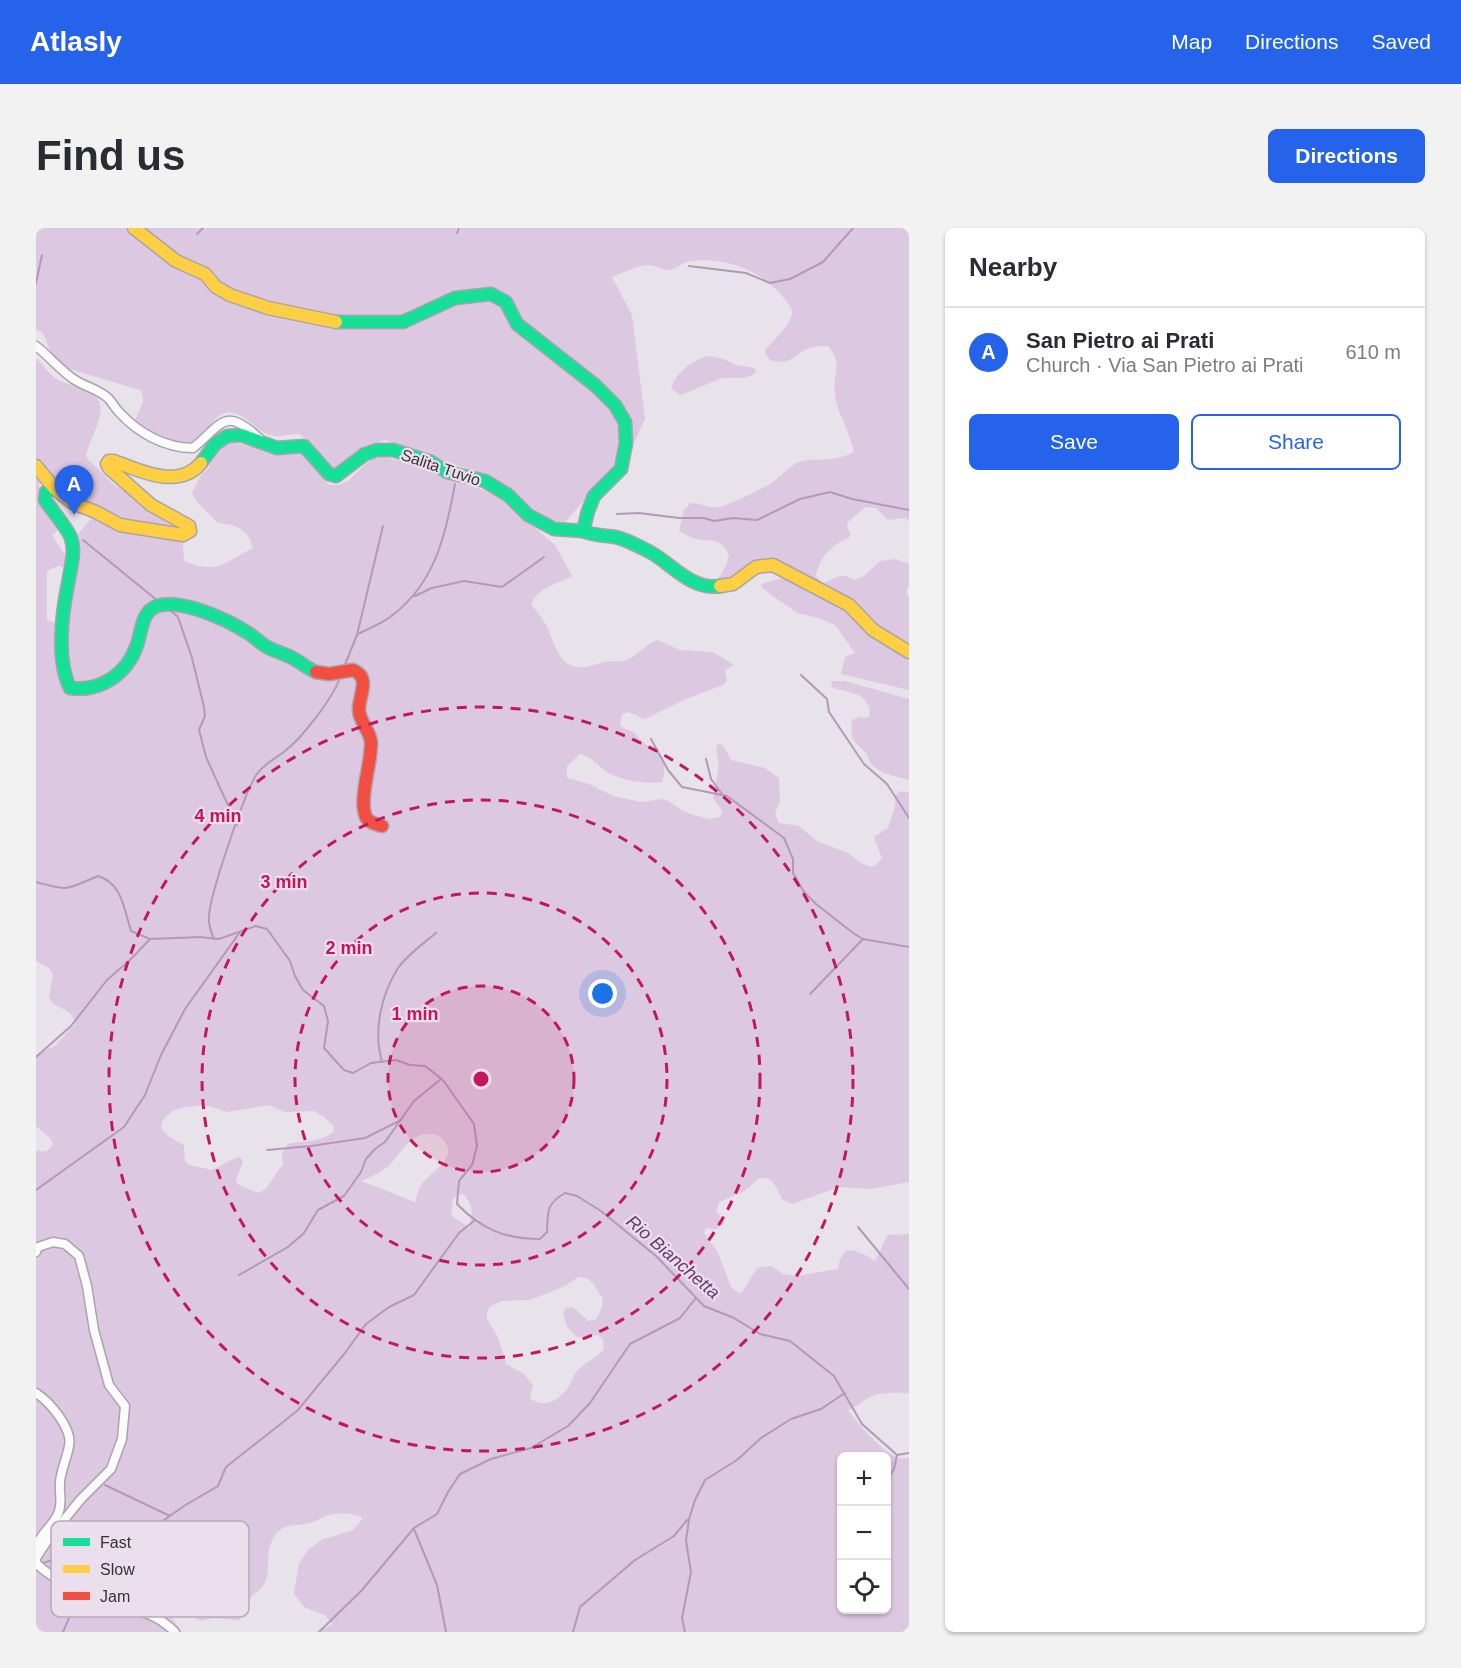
<!DOCTYPE html>
<meta charset="utf-8">
<style>
:root{--surface:#fff;--page:#f2f2f3;--text:#2b2b33;--muted:#7c7c81;--line:#e1e1e2;--accent:#2563eb}
body{margin:0;font-family:Arial,sans-serif;background:var(--page);color:var(--text)}
.controls{position:absolute;right:18px;bottom:18px;display:grid;overflow:hidden;border-radius:9px;box-shadow:0 2px 4px #0004}
.controls button{width:54px;height:54px;display:grid;place-items:center;padding:0;border:0;border-bottom:2px solid var(--line);background:var(--surface);color:var(--text);font:30px sans-serif}
.you{position:absolute;left:567px;top:766px;width:21px;height:21px;margin:-15px;border:4px solid #fff;border-radius:50%;background:#1a73e8;box-shadow:0 0 0 9px #1a73e833}
.badge{display:grid;place-items:center;width:39px;height:39px;border-radius:50%;background:var(--accent);color:#fff;font-size:20px;font-weight:700}
.pin{position:absolute;translate:-50% -50px;filter:drop-shadow(0 2px 3px #0008)}
.pin::after{content:'';position:absolute;top:32px;width:21px;height:18px;background:inherit;clip-path:polygon(0 0,100% 0,50% 100%)}
.list{margin:0;padding:0;list-style:none}
h2{display:flex;justify-content:space-between;align-items:center;height:78px;margin:0;padding:0 24px;font-size:26px}
h2 small{font-size:20px;font-weight:400;color:var(--muted)}
.list li{display:grid;grid-template-columns:39px 1fr auto;gap:18px;align-items:center;box-sizing:border-box;height:90px;padding:0 24px;border-top:2px solid var(--line)}
.list b{display:block;font-size:22px;white-space:nowrap}
.list p{margin:0;font-size:20px;white-space:nowrap;color:var(--muted)}
.list em{font-size:20px;font-style:normal;color:var(--muted)}
.actions{display:flex;gap:12px;padding:18px 24px}
.actions a{flex:1;padding:14px 0;border:2px solid var(--accent);border-radius:9px;text-align:center;font-size:21px;color:var(--accent)}
.actions .main{background:var(--accent);color:#fff}
.icon{flex:none;width:33px;height:33px;fill:none;stroke:currentColor;stroke-width:2;stroke-linecap:round;stroke-linejoin:round}
.map{position:relative;flex:none;width:873px;height:1404px;overflow:hidden;border-radius:9px}
header{display:flex;align-items:center;gap:36px;box-sizing:border-box;height:84px;padding:0 30px;background:var(--accent);color:#fff}
header strong{font-size:28px}
nav{display:flex;gap:33px;margin-inline-start:auto;font-size:21px}
.intro{display:flex;align-items:center;justify-content:space-between;box-sizing:border-box;height:144px;padding:0 36px}
h1{margin:0;font-size:42px}
.button{padding:15px 27px;border-radius:9px;background:var(--accent);color:#fff;font-size:21px;font-weight:700}
main{display:flex;gap:36px;padding:0 36px}
aside{flex:1;background:var(--surface);border-radius:9px;box-shadow:0 2px 4px #0004}
.map>svg:first-child{display:block}
.green{fill:#dcc8e0;fill-rule:evenodd}
.lines{fill:none;stroke-linecap:round;stroke-linejoin:round}
.stream{stroke:#b498ba;stroke-width:2}
.street-casing{stroke:#a9a4aa;stroke-width:11}
.fast-casing{stroke:#a9a4aa;stroke-width:15}
.slow-casing{stroke:#a9a4aa;stroke-width:15}
.jam-casing{stroke:#a9a4aa;stroke-width:15}
.street{stroke:#fcfbfc;stroke-width:8}
.fast{stroke:#16e098;stroke-width:12}
.slow{stroke:#ffcf43;stroke-width:12}
.jam{stroke:#f24e42;stroke-width:12}
.ring{fill:none;stroke:#c2185b;stroke-width:3;stroke-dasharray:10 8}
.labels{text-anchor:middle;stroke-width:4.5;stroke-linejoin:round;paint-order:stroke}
.street-label{font-size:16px;fill:#373238;stroke:#ebdeed}
.water-label{font-size:18px;font-style:italic;fill:#6a3974;stroke:#ebdeed}
.key{fill:#ebdeed;stroke:#b5aab7;stroke-width:1.5}
.key-label{font-size:16px;fill:#373238}
.centre{fill:#c2185b;stroke:#ebdeed;stroke-width:3}
.ring-label{font-size:18px;text-anchor:middle;font-weight:bold;fill:#c2185b;stroke:#ebdeed;stroke-width:4.5;stroke-linejoin:round;paint-order:stroke}
</style>
<header>
<strong>Atlasly</strong>
<nav><a>Map</a><a>Directions</a><a>Saved</a></nav>
</header>
<div class="intro"><h1>Find us</h1><a class="button">Directions</a></div>
<main>
<div class="map">
<svg width="873" height="1404" viewBox="0 0 873 1404">
<rect width="100%" height="100%" fill="#e8e2ea"/>
<g class="green">
<path d="M0 0H873V293L869 290 852 292 840 280 829 279 812 294 811 300 814 305 813 310C797 315 782 331 780 348L783 352 787 355C803 350 802 343 818 352L828 348 844 333 860 331 873 336V357L870 364 873 369V462L805 446 809 429 819 425 799 397 783 390 761 385 727 361 725 356 749 349 739 342 728 340 702 359 681 353 690 338 693 327C684 308 678 315 661 311 655 310 649 306 643 303L648 282 655 275C666 275 673 281 683 279 691 278 730 259 737 254 746 248 753 238 763 234 775 230 789 233 801 230 807 229 813 226 818 224 815 215 813 206 809 197 805 187 800 178 799 166 796 146 808 136 792 118 785 118 778 118 771 121 756 129 754 137 734 132L728 124C739 109 753 101 757 83 735 47 697 28 655 33 648 34 641 40 634 42 627 43 619 37 611 37 601 37 586 46 576 49L596 87 609 191 598 215 580 243 561 258 529 294 518 293 507 288 455 249 349 212 328 218 308 237 296 242 276 215 263 206C252 206 242 211 231 206 216 200 203 177 184 187 176 192 172 202 165 208 161 213 155 216 149 219L134 215 103 197 99 193C102 181 112 174 104 162L20 137 7 105 0 102Z"/>
<path d="M671 128 688 131 700 137 718 140 720 143 717 147 706 150H686L645 167 635 161C641 143 655 134 671 128Z"/>
<path d="M0 130C6 136 12 144 19 150 35 161 70 159 64 187 61 201 54 213 50 226L51 230 77 256 146 303 148 333C182 347 187 335 217 320 212 301 200 297 182 295 173 285 161 277 156 265L165 247 173 240 179 221 187 214 196 213 246 227 266 226 293 257H303L312 253 335 231 347 229 377 236 431 256 461 267 519 317 536 348C521 356 502 360 495 376 501 384 509 393 513 403 520 420 525 442 549 439 557 438 565 434 572 433 579 433 585 434 591 432 603 427 610 416 622 412L644 422 677 424 698 437 689 442 691 453 687 457 650 471 609 491 592 484 586 486 584 497C588 501 592 502 597 504 601 507 603 511 607 514 623 526 633 529 626 554 608 557 580 552 567 541 558 534 555 529 544 526L531 538V550L553 556 577 568 605 574 627 571 632 573 647 583 658 587 674 591 684 589 687 584 677 570 683 537 680 521 682 516 687 517 695 532 729 540 743 550 744 574 739 585 743 595 763 598 781 613 812 625 825 635 834 639 839 638 846 630 838 609 852 600 859 578 860 567 864 563 873 565V954L834 961 803 959 756 976 747 972C739 960 740 949 723 950L707 964 683 974 680 984 687 991 689 995 680 1001 670 1000 668 1005 682 1025 695 1059 703 1065 707 1063 721 1040 735 1038 747 1046 760 1048 802 1041 804 1031 810 1023C820 1021 830 1027 838 1033 845 1025 846 1016 852 1007L873 1006V1165C858 1165 842 1163 829 1172 822 1176 820 1179 812 1182 821 1195 848 1226 863 1230 865 1231 872 1230 873 1230V1404H283L296 1396 289 1387 268 1379 258 1366 263 1335 272 1322 285 1312 317 1302 327 1290C314 1284 300 1284 287 1289 282 1291 279 1294 274 1295 255 1299 242 1294 234 1318 230 1330 235 1346 227 1358 225 1362 220 1364 217 1367 210 1374 207 1383 204 1392 189 1392 180 1388 165 1393L152 1387 139 1386 137 1392 146 1404H0V922C9 925 12 924 17 916L14 910 0 898V827L19 818 39 796C37 782 26 782 16 775L13 768 17 746 13 740 0 733ZM4 250 58 277 55 291 43 305 41 311 30 392 23 397 11 392V343L22 338 29 339 31 330 16 307 22 302C13 287 0 268 4 250ZM169 877 191 884 233 877 248 884 278 883 288 889 297 897 298 903C287 915 267 912 252 916L246 925 247 937C237 946 234 962 222 965L201 956 200 951 207 934 204 929C192 931 185 940 174 942 165 938 156 941 149 933L148 917C141 913 132 909 127 903 124 898 125 894 129 890 138 878 154 879 169 877ZM389 906C398 906 404 906 409 914 421 932 394 944 386 956 382 961 381 968 379 974L325 953C333 949 343 946 350 940 365 928 368 911 389 906ZM426 965C438 976 437 986 433 1000L415 987 417 970ZM542 1049C557 1049 558 1059 567 1070 566 1079 565 1085 559 1092L552 1093 537 1079 530 1080 527 1086 531 1099 541 1109 562 1107 567 1112 568 1121C561 1130 551 1133 543 1141 538 1146 536 1152 533 1158 524 1172 508 1182 494 1170L497 1157 488 1146 470 1136 462 1109 451 1091V1084L454 1078 466 1073 494 1072 529 1058ZM806 1228H850V1382H806Z"/>
<path d="M796 453H809L873 471V552C862 549 846 546 837 538 833 535 833 529 830 525 817 511 814 514 816 492L824 489 831 490 834 487C834 463 811 465 795 459Z"/>
</g>
<g class="lines">
<g class="stream">
<polyline points="421,5 423,0"/>
<polyline points="161,6 167,0"/>
<polyline points="653,38 710,45 734,55 754,51 787,34 817,0"/>
<polyline points="0,55 6,27"/>
<polyline points="581,286 603,285 643,290 668,290 678,293 697,290 721,292 764,271 794,264 816,271 873,282"/>
<polyline points="47,312 122,373"/>
<polyline points="379,368 396,360 428,353 466,359 508,329"/>
<polyline points="134,382 142,389 156,430 168,479 169,488 163,502 170,529 201,597"/>
<path d="M322 406C334 400 348 395 358 386 400 353 410 305 419 256"/>
<polyline points="308,439 321,407 347,298"/>
<polyline points="765,447 791,471 793,484 828,536 851,556 873,590"/>
<polyline points="615,511 632,542 646,559 691,568 748,610 757,631 757,645 768,664 780,676 817,705 827,711 873,719"/>
<polyline points="670,531 675,551 686,566"/>
<path d="M0 654C35 664 30 661 62 648 86 655 88 681 95 703L114 711 164 709 183 711 220 698 231 701 254 733 259 748 267 762 288 778 292 793 288 820 308 842 317 845 335 835 360 832 374 837 389 838 407 852 438 896 441 918 436 937 423 953 421 976C445 1001 469 1011 504 1011L511 1004C512 983 510 976 529 965L541 968 565 983 620 1028 668 1078 698 1090 724 1106 754 1113 798 1148 826 1196 861 1227 873 1225"/>
<path d="M178 711C175 704 172 696 173 689 173 669 210 560 221 546 229 535 239 531 249 523 267 509 296 471 304 450"/>
<polyline points="774,766 827,711"/>
<polyline points="0,829 35,798 71,752 94,732 114,711"/>
<path d="M346 834C337 803 345 767 362 740 371 727 388 715 400 705"/>
<polyline points="231,922 275,918 329,910 365,892"/>
<polyline points="0,962 88,899 109,867 125,827 149,781 204,704"/>
<polyline points="822,999 873,1061"/>
<polyline points="203,1047 252,1019 268,1005 282,982 308,968 325,944 330,931 339,921 349,914 378,873 405,851"/>
<polyline points="850,1254 858,1241 861,1227"/>
<polyline points="69,1257 134,1288"/>
<polyline points="378,1301 401,1357 410,1404"/>
<polyline points="3,1336 21,1331 64,1336 74,1330 148,1278 182,1258 190,1239 261,1183 309,1125 330,1096 353,1079 378,1067 423,1005 439,992"/>
<polyline points="42,1371 64,1336"/>
<polyline points="27,1404 39,1376"/>
<polyline points="283,1404 326,1362 378,1300 401,1286 412,1264 424,1246 455,1231 495,1220 532,1198 554,1175 594,1116 644,1090 660,1070"/>
<polyline points="537,1404 544,1379 599,1332 638,1308 651,1292"/>
<polyline points="649,1404 646,1390 655,1344 650,1313 653,1291 659,1272 669,1252 701,1232 725,1210 755,1191 785,1181 809,1165"/>
</g>
<defs>
<g id="street">
<path d="M0 118C13 128 25 143 39 152 50 159 62 161 72 170 76 174 79 180 83 184 102 205 129 220 157 220 186 197 188 177 224 211"/>
<polyline points="0,1024 2,1019 17,1014 29,1016 43,1028 51,1058 58,1102 73,1157 89,1178 86,1211 75,1241 45,1271 11,1313 0,1330"/>
<path d="M0 1165C14 1174 37 1201 33 1218 31 1230 25 1242 24 1254 23 1266 27 1275 22 1286 12 1306 1 1303 0 1331"/>
<path d="M0 1335C9 1345 17 1347 26 1355 34 1363 36 1373 48 1378 58 1382 70 1381 81 1381 104 1380 123 1388 139 1404"/>
</g>
<g id="fast">
<path d="M300 94H367L419 70 455 66 470 74 481 96 560 158 579 177 589 194 590 215 585 241 558 268 552 283 547 303C558 308 567 307 579 309 590 311 604 319 614 324 636 336 656 363 684 358"/>
<polyline points="165,235 179,216 191,208 205,207 241,220 268,218 293,246 300,248 329,226 341,222 357,222 395,234 411,244 449,253 472,267 492,287 518,301 547,303"/>
<path d="M18 260 10 264 9 272C15 281 32 301 35 310 40 324 34 342 32 356 26 385 20 432 34 460 65 464 91 446 101 417 106 403 105 384 121 378 145 370 192 392 212 405 219 409 224 415 231 419 240 424 251 426 260 432 267 436 272 441 280 444"/>
</g>
<g id="slow">
<polyline points="98,0 140,33 169,46 180,59 194,67 232,80 300,94"/>
<path d="M0 238 18 260 37 275 60 284 84 297 147 307 154 303 153 298 115 277 73 240 71 236 73 233H78C104 243 143 262 165 235"/>
<polyline points="684,358 697,356 720,339 737,337 813,377 837,402 873,424"/>
</g>
<path id="jam" d="M280 444 293 446 317 442C336 450 322 468 323 483 324 494 334 503 335 514 336 535 322 571 330 589 333 595 340 596 346 598"/>
</defs>
<use href="#street" class="street-casing"/>
<use href="#fast" class="fast-casing"/>
<use href="#slow" class="slow-casing"/>
<use href="#jam" class="jam-casing"/>
<use href="#street" class="street"/>
<use href="#fast" class="fast"/>
<use href="#slow" class="slow"/>
<use href="#jam" class="jam"/>
</g>
<circle cx="445" cy="851" r="93" fill="#c2185b" fill-opacity=".12"/>
<g class="ring">
<circle cx="445" cy="851" r="93"/>
<circle cx="445" cy="851" r="186"/>
<circle cx="445" cy="851" r="279"/>
<circle cx="445" cy="851" r="372"/>
</g>
<g class="labels">
<g class="street-label">
<text transform="translate(405 239) rotate(19)" y="6">Salita Tuvio</text>
</g>
<g class="water-label">
<text transform="translate(637 1029) rotate(41)" y="6">Rio Bianchetta</text>
</g>
</g>
<rect x="15" y="1293" width="198" height="96" rx="9" class="key"/>
<rect x="27" y="1310" width="27" height="8" fill="#16e098"/>
<rect x="27" y="1337" width="27" height="8" fill="#ffcf43"/>
<rect x="27" y="1364" width="27" height="8" fill="#f24e42"/>
<g class="key-label">
<text x="64" y="1320">Fast</text>
<text x="64" y="1347">Slow</text>
<text x="64" y="1374">Jam</text>
</g>
<circle cx="445" cy="851" r="9" class="centre"/>
<g class="ring-label">
<text x="182" y="594">4 min</text>
<text x="248" y="660">3 min</text>
<text x="313" y="726">2 min</text>
<text x="379" y="792">1 min</text>
</g>
</svg>
<div class="controls">
<button>+</button>
<button>−</button>
<button><svg class="icon" aria-label="locate" viewBox="0 0 24 24"><circle cx="12" cy="12" r="6"/><path d="M12 2v4M12 18v4M2 12h4M18 12h4"/></svg></button>
</div>
<div class="you"></div>
<div class="pin badge" style="left:38px;top:287px">A</div>
</div>
<aside>
<h2>Nearby<small></small></h2>
<ul class="list">
<li><span class="badge">A</span><div><b>San Pietro ai Prati</b><p>Church · Via San Pietro ai Prati</p></div><em>610 m</em></li>
</ul>
<div class="actions"><a class="main">Save</a><a>Share</a></div>
</aside>
</main>
